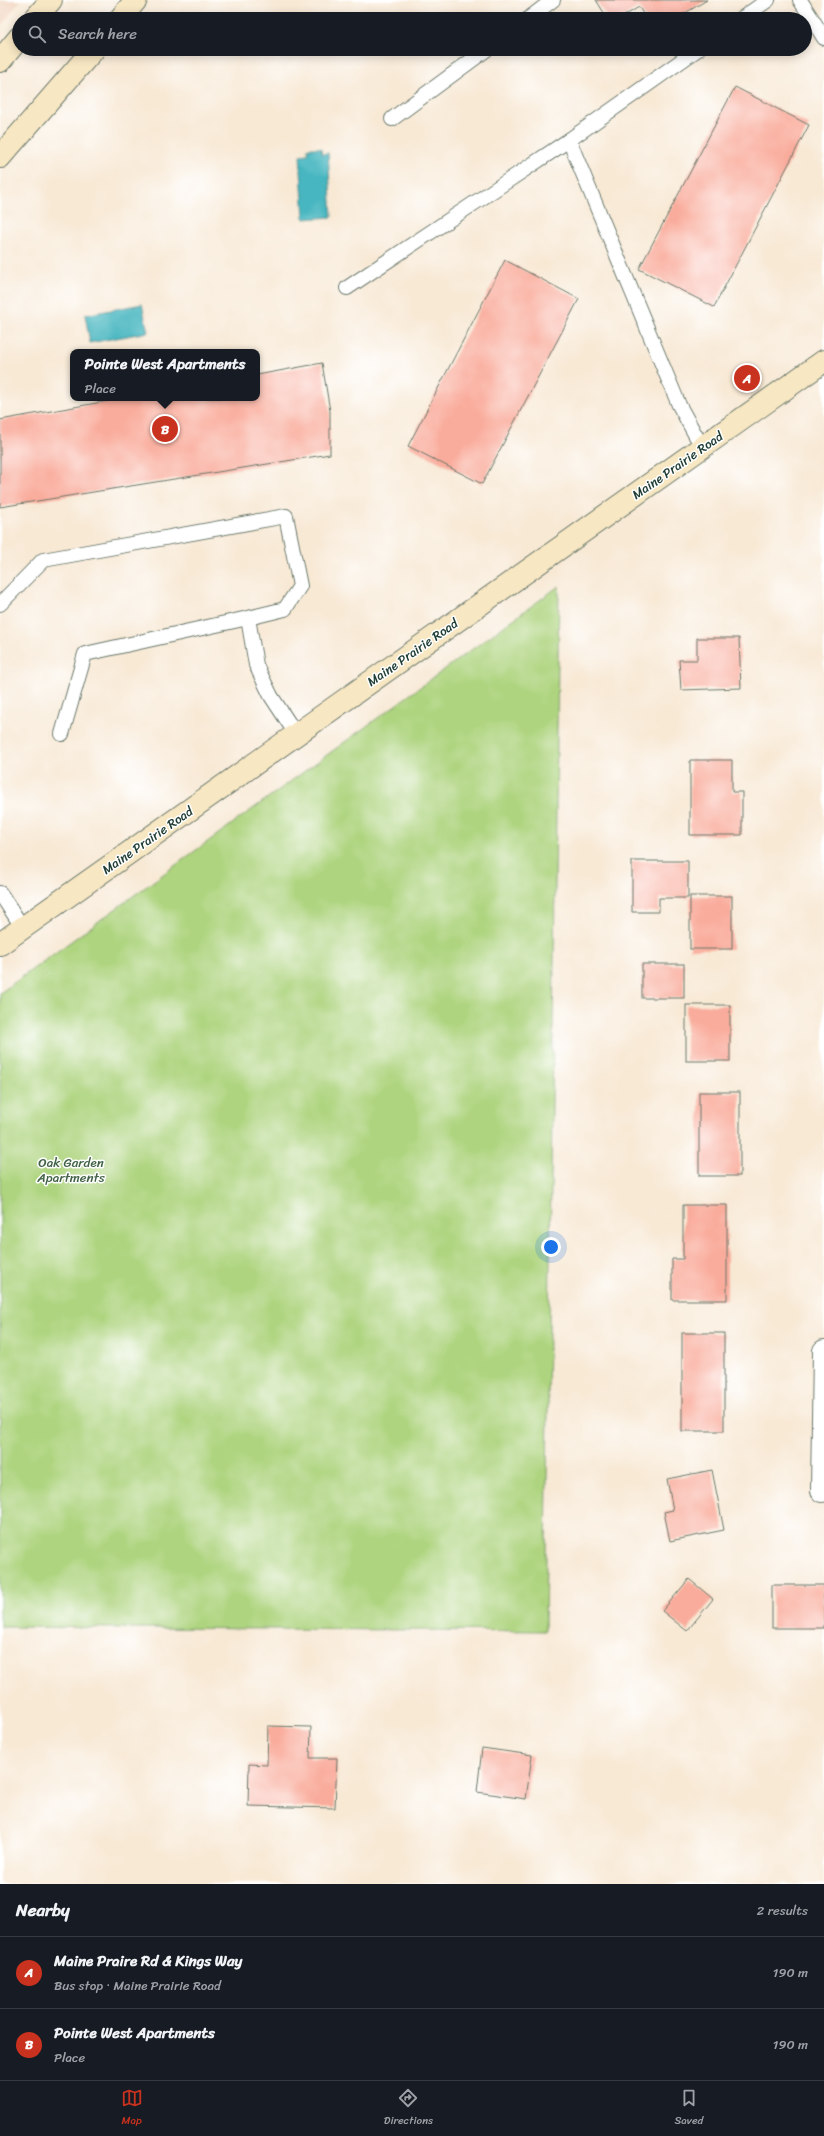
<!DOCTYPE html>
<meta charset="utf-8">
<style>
:root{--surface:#171b24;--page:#242831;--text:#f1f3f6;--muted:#9ea1a6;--line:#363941;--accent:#c8321e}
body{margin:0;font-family:Sriracha,sans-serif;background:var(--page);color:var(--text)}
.you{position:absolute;left:551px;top:1247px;width:14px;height:14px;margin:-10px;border:3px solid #fff;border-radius:50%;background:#1a73e8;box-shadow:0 0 0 6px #1a73e833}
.badge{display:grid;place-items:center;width:26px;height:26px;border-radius:50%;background:var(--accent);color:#fff;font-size:13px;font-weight:700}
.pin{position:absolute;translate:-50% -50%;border:2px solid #fff;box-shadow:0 1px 4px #0006}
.popup{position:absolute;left:70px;top:349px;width:190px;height:52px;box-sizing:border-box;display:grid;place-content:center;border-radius:8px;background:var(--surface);filter:drop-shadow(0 1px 3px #0005);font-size:13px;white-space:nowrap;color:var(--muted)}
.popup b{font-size:15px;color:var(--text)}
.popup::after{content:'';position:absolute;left:50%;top:100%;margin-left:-8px;border:8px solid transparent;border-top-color:var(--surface)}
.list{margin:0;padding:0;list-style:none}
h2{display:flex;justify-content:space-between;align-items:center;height:52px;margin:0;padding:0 16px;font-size:17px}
h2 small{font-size:13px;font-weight:400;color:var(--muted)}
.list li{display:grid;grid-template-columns:26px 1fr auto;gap:12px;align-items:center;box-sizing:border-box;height:72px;padding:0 16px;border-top:1px solid var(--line)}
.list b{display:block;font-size:15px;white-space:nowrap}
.list p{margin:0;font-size:13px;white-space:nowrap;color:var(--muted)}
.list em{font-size:13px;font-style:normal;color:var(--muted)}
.icon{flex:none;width:22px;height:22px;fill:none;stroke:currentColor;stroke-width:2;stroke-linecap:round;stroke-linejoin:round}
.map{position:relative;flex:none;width:824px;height:1884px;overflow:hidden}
.search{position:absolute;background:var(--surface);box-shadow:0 2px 10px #0003;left:12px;right:12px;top:12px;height:44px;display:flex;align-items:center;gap:10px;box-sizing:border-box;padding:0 14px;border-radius:22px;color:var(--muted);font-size:15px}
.sheet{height:196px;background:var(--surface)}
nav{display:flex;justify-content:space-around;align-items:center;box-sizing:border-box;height:56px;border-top:1px solid var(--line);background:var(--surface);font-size:11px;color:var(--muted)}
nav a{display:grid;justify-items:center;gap:2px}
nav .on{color:var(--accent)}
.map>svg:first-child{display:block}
.built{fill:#f2d4be}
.green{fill:#aed47f;stroke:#66885a}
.water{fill:#47b6c0;stroke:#337a7a}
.building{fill:#f9ac9b}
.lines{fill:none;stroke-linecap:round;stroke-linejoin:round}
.lane-casing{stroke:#6b796c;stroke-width:16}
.street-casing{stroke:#6b796c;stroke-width:24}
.secondary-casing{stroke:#6b796c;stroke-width:24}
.lane{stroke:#fff;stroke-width:14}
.street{stroke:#fff;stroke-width:22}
.secondary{stroke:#f8e7c3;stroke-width:22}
.labels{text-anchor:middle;stroke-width:3;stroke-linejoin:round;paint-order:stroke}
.street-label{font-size:13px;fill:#1f3d34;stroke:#fff}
.park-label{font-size:13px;fill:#436347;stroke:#fff}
</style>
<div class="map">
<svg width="824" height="1884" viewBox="0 0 824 1884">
<rect width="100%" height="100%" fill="#fff"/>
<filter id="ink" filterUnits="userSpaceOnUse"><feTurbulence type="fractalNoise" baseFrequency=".025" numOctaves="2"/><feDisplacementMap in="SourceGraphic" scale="8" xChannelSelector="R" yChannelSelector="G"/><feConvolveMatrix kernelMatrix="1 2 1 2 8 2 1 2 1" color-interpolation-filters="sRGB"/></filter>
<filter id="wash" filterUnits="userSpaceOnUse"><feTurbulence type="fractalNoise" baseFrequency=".012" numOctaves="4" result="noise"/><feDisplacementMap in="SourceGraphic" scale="16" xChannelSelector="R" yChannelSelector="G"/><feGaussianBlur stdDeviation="0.9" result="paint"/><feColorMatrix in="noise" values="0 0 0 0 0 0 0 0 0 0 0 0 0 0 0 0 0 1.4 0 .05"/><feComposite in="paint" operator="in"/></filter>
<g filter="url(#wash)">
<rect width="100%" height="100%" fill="#f8e9d5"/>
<polygon class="built" points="0,0 21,0 0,27"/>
<polygon class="green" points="559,586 545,1631 0,1627 0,993"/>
<g class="water">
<polygon points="308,148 321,148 322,154 328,153 332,217 304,219 300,155 308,154"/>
<polygon points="142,304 148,332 90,343 85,315"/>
</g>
<g id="blocks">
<g class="building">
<polygon points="596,0 707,0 675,19 646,19 639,7 619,19 608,19"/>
<polygon points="735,87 809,125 714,307 639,269"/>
<polygon points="505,260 579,299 482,484 408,446"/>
<polygon points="322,363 330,411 330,454 0,507 0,420 125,398 257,398 257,375"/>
<polygon points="697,638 739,638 741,688 681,690 679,660 697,660"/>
<polygon points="690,760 732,760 732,792 742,792 742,835 690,835"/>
<polygon points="632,861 688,861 688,898 659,898 659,912 632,912"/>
<rect x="690" y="896" width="42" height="53"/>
<rect x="642" y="964" width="42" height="34"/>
<rect x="686" y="1005" width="44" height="56"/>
<rect x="699" y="1092" width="41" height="84"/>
<polygon points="683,1205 727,1205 727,1300 672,1300 672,1259 683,1259"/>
<rect x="682" y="1333" width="42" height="98"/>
<polygon points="712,1470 724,1530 670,1541 664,1512 673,1510 667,1479"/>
<polygon points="689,1579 713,1599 687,1631 662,1611"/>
<rect x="772" y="1585" width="52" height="43"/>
<polygon points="268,1726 311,1727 310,1758 337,1758 335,1808 248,1806 249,1764 267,1765"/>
<polygon points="482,1748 532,1755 526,1799 477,1792"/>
</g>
</g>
</g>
<g filter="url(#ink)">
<use href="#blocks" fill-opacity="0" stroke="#6b796c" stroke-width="1"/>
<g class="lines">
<defs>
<g id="lane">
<polyline points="800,0 824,38"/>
<polyline points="528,19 553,0"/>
<polyline points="741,19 768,0"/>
<polyline points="392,119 487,49"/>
<polyline points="569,140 679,405 702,447"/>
<polyline points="347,288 569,140 698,49"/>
<polyline points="0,604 43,560 286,516 300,586 285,609 248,618 256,665 271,696 296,734"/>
<polyline points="62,734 85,654 248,618"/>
<polyline points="0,893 23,928"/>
</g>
<polyline id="street" points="822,1491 824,1351"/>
<g id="secondary">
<polyline points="35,19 51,0"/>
<polyline points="120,19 136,0"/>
<polyline points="0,61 19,38"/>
<polyline points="0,157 94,49"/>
<polyline points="0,944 824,361"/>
</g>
</defs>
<use href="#lane" class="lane-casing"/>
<use href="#street" class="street-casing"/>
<use href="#secondary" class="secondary-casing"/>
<use href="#lane" class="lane"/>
<use href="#street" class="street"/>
<use href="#secondary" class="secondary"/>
</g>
</g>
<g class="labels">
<g class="street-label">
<text transform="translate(677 465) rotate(-35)" y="5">Maine Prairie Road</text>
<text transform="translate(412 652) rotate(-35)" y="5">Maine Prairie Road</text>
<text transform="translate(147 840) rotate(-35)" y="5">Maine Prairie Road</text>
</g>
<g class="park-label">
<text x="71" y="1167">Oak Garden<tspan x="71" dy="15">Apartments</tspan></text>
</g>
</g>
</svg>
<div class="you"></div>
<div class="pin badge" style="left:747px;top:378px">A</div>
<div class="pin badge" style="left:165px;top:429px">B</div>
<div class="popup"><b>Pointe West Apartments</b>Place</div>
<div class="search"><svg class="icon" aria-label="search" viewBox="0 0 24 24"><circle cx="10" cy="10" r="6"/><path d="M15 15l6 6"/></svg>Search here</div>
</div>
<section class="sheet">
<h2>Nearby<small>2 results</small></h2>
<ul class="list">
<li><span class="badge">A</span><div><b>Maine Praire Rd &amp; Kings Way</b><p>Bus stop · Maine Prairie Road</p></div><em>190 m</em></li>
<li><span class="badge">B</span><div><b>Pointe West Apartments</b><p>Place</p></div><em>190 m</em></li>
</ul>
</section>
<nav>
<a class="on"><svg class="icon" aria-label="map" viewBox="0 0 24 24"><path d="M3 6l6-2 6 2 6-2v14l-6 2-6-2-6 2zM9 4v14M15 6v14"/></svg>Map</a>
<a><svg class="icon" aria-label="directions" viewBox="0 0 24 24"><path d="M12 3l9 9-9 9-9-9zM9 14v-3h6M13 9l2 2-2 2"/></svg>Directions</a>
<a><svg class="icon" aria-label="saved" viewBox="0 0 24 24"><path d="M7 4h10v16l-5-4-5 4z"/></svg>Saved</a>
</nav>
